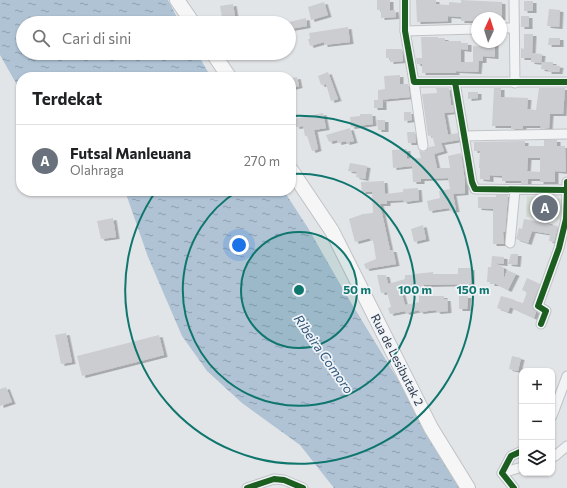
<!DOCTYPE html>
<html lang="id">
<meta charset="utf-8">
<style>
:root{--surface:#fff;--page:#f2f2f2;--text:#202124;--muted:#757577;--line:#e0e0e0;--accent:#69717d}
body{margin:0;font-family:Commissioner,sans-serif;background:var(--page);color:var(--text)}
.controls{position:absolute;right:12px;bottom:12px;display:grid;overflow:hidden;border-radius:8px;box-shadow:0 1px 3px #0004}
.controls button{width:36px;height:36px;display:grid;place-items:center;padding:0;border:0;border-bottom:1px solid var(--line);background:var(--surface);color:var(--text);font:20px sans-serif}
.compass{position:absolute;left:471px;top:12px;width:36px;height:36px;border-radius:50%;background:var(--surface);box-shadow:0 1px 3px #0004;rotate:4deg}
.you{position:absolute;left:239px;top:245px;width:14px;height:14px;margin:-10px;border:3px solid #fff;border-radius:50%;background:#1a73e8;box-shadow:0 0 0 6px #1a73e833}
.badge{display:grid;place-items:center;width:26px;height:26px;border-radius:50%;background:var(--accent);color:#fff;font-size:13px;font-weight:700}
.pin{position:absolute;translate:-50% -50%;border:2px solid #fff;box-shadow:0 1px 4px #0006}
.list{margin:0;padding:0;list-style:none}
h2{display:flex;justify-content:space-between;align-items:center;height:52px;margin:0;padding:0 16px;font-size:17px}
h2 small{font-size:13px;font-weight:400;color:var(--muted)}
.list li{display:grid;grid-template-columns:26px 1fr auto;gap:12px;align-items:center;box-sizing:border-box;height:72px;padding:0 16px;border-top:1px solid var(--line)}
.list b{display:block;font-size:15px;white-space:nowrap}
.list p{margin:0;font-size:13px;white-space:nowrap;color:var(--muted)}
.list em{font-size:13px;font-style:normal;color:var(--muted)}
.icon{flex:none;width:22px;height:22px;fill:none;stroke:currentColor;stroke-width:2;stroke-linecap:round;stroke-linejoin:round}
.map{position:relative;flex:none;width:567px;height:488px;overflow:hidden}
.search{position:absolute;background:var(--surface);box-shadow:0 1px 3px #0004;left:16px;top:16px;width:280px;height:44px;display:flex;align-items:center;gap:10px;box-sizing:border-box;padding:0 14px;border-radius:22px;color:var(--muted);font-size:15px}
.panel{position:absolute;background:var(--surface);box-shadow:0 1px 3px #0004;left:16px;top:72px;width:280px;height:124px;border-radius:16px}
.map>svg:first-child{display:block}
.park{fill:#d3dcd3}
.water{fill:url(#water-ripples)}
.building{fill:#cbcdd0;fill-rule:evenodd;filter:url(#shadow)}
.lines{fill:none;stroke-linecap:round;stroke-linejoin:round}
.minor-casing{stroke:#c0c3c6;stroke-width:11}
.primary-casing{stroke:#bfc2c6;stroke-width:16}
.minor{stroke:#f2f3f5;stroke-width:9}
.primary{stroke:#f6f6f7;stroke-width:14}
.cycleway-casing{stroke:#f0f4f8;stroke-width:8}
.cycleway{stroke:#1b5e20;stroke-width:6}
.ring{fill:none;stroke:#0f766e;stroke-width:2}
.labels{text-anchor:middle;stroke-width:3.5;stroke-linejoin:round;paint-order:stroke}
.street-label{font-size:12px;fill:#283343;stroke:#f0f4f8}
.water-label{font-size:13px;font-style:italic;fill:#2f557a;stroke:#f0f4f8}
.centre{fill:#0f766e;stroke:#f0f4f8;stroke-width:2}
.ring-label{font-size:12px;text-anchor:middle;font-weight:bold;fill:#0f766e;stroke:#f0f4f8;stroke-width:3.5;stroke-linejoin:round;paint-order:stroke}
</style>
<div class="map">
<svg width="567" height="488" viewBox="0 0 567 488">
<defs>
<pattern id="water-ripples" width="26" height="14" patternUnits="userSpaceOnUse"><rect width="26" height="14" fill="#afc3d5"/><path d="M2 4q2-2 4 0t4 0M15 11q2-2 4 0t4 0" fill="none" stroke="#8e9fae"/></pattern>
<filter id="shadow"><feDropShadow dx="3.5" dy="2" stdDeviation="0" flood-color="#0004"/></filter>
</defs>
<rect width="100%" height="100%" fill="#e2e5e8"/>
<polygon class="park" points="527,196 563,199 562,220 526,217"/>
<g class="water">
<polygon points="0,0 168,0 180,23 23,23 23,53 197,53 211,77 21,77 21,92 0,55"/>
<polygon points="125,191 284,191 308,228 347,296 464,488 334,488 300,445 242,403 207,371 182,336 148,257"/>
</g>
<g class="building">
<polygon points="377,0 390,0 390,11 395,10 396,17 381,18 381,10 377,10"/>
<polygon points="416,0 436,0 436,4 449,5 449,2 461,3 461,0 502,2 502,18 477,18 477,21 461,21 461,17 448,16 448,21 417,22"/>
<rect x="524" y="1" width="9" height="10"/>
<polygon points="324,2 328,15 311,20 308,7"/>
<polygon points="233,4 236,22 223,23 220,6"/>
<polygon points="549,9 560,10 559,27 547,26"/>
<rect x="521" y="16" width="8" height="11"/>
<polygon points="306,18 307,26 290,29 289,22"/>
<polygon points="348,27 350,42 324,45 324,42 310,46 308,39 310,39 309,33"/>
<polygon points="524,34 533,34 532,53 542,54 541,63 531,62 531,58 521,58 521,48 524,49"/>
<polygon points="421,37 438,37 438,38 445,38 445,41 461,41 461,43 468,43 468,50 461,49 461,62 473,62 473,46 487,47 487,42 495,42 495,57 483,56 483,61 479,61 478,72 456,71 456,73 422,73 422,64 417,64 416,58 422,58"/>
<polygon points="549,38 560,38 560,45 548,45"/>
<polygon points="386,49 402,49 403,61 390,62 390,58 386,58"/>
<polygon points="542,62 553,62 553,65 560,66 559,72 548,72 548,70 541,69"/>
<polygon points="328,72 338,99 331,101 326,84 321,85 318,76"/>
<polygon points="400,75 400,84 408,84 410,97 378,100 378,90 385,89 384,76"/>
<polygon points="297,77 299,86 291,88 291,78"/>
<polygon points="436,88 449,88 451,105 453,105 454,112 444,113 448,135 458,133 459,140 441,143 444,151 434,154 437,168 450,168 448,156 461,153 465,182 465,193 453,194 456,210 450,211 449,208 429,211 427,201 440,198 439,191 450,189 448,178 421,179 421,182 413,182 412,166 393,168 392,150 407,149 407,159 421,158 419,151 424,152 429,147 435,146 432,135 428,136 422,94 437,93"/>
<polygon points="494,88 501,88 501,97 528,98 527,109 536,110 539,88 565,88 563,114 550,114 549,128 540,129 541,126 523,126 523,129 511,129 511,126 492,126"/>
<polygon points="468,92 478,92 478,98 468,99"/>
<rect x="374" y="100" width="9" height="8"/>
<polygon points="404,112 411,112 412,120 404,121"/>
<polygon points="323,113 326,128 314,130 318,149 312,151 307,136 305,136 303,126 296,127 294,119"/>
<polygon points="360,114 372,114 373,124 351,127 350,117 360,116"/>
<polygon points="377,120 385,120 385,130 378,130"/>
<polygon points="350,128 354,141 346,143 346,141 338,143 337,140 329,142 326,135"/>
<polygon points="407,132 415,132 416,143 408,143"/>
<path d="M544 140H557V146H565L566 172 555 171V182H540V179H528V184H521V181H502V176L490 175V180L480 179V168H479L480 151H474V142L525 141V146H544ZM528 158H540V172L527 171Z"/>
<polygon points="350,163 367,166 365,179 356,177 357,172 348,171"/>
<polygon points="384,181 385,194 403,192 403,189 418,188 419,200 404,202 403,200 387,201 387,204 380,204 390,250 393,250 396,264 366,269 364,264 376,259 373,240 370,241 370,238 355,242 349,219 363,214 373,213 372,192 362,192 361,182"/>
<polygon points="496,195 508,195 505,232 503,232 504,244 493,244 493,209 478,208 478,197 496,197"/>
<polygon points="113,218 116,237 101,239 97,221"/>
<polygon points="524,219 540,222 540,220 550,223 550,225 558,226 554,242 549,241 550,234 532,231 528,243 516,239 519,228 522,229"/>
<polygon points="423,225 426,239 414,242 411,229"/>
<polygon points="511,254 518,254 517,265 508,264"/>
<polygon points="492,256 504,257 504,264 495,263 504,268 504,279 507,270 516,274 508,290 496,284 491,284 491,282 487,282 488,267 491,267"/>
<polygon points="458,268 471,268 471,284 424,285 424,290 401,290 405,305 419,302 419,296 444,296 444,299 447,299 448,311 437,312 436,310 420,312 419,310 406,313 405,311 390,314 388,308 391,307 387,292 381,293 377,275 386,275 388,284 405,279 405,275 415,275 415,274 433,272 433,274 458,274"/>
<polygon points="527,278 540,284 532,304 533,309 536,312 534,318 510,307 508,312 497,308 501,296 515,300 514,302 515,301 523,303 527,292 522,290"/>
<polygon points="459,296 468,296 467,309 459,309"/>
<polygon points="66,333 72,362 61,364 55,335"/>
<polygon points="159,335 164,355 82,376 77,356"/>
<polygon points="512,356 521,358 518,371 509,369"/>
<polygon points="6,387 12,402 0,406 0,389"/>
</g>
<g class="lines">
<defs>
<g id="minor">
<polyline points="405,0 405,31 414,82 567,82"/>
<polyline points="514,0 515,83"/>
<polyline points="501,28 514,28"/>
<polyline points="405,31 477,29"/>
<polyline points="414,82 423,146"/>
<polyline points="455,82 472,182 475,189 567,190 567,182"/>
<polyline points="464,136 567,134"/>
<polyline points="510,243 515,190"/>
<polyline points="541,324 546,311 538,306 559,248 566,219 567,190"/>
<polyline points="552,416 567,376"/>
<polyline points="552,457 555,456 567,446"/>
<polyline points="502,473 522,467"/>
<polyline points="247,488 274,479 284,480 303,488"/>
<polyline points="514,488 502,473 511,456 522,451"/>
</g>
<g id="primary">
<polyline points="177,0 193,23"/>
<polyline points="213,53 229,77"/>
<polyline points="291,170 332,231 431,428 468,488"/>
</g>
</defs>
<use href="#minor" class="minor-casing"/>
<use href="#primary" class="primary-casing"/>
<use href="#minor" class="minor"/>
<use href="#primary" class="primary"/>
<defs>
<g id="cycleway">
<polyline points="405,0 405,31 414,82 567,82"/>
<polyline points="455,82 472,182 475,189 567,190 567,182"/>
<polyline points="541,324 546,311 538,306 559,248 566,219 567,190"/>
<polyline points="247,488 274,479 284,480 303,488"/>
<polyline points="514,488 502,473 511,456 522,451"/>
</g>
</defs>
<use href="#cycleway" class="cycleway-casing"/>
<use href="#cycleway" class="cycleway"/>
</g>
<circle cx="299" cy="290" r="58" fill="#0f766e" fill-opacity=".12"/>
<g class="ring">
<circle cx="299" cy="290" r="58"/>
<path d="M292 174A116 116 0 1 1 238 191"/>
<path d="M291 116A174 174 0 1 1 156 191"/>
</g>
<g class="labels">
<g class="street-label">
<text transform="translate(397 360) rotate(63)" y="4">Rua de Lesibutak 2</text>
</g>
<g class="water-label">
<text transform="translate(324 354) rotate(55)" y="5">Ribeira Comoro</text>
</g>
</g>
<circle cx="299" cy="290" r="6" class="centre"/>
<g class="ring-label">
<text x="357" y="294">50 m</text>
<text x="415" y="294">100 m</text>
<text x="473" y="294">150 m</text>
</g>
</svg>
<div class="controls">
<button>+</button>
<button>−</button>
<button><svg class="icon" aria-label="layers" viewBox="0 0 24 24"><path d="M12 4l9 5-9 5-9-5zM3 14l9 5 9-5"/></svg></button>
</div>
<svg class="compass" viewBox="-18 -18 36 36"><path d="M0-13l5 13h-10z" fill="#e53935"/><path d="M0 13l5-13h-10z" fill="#757577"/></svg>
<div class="you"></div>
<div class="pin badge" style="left:545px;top:208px">A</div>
<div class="search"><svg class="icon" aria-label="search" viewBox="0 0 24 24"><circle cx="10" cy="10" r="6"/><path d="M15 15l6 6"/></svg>Cari di sini</div>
<section class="panel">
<h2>Terdekat<small></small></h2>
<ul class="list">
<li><span class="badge">A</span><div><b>Futsal Manleuana</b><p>Olahraga</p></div><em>270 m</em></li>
</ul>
</section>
</div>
